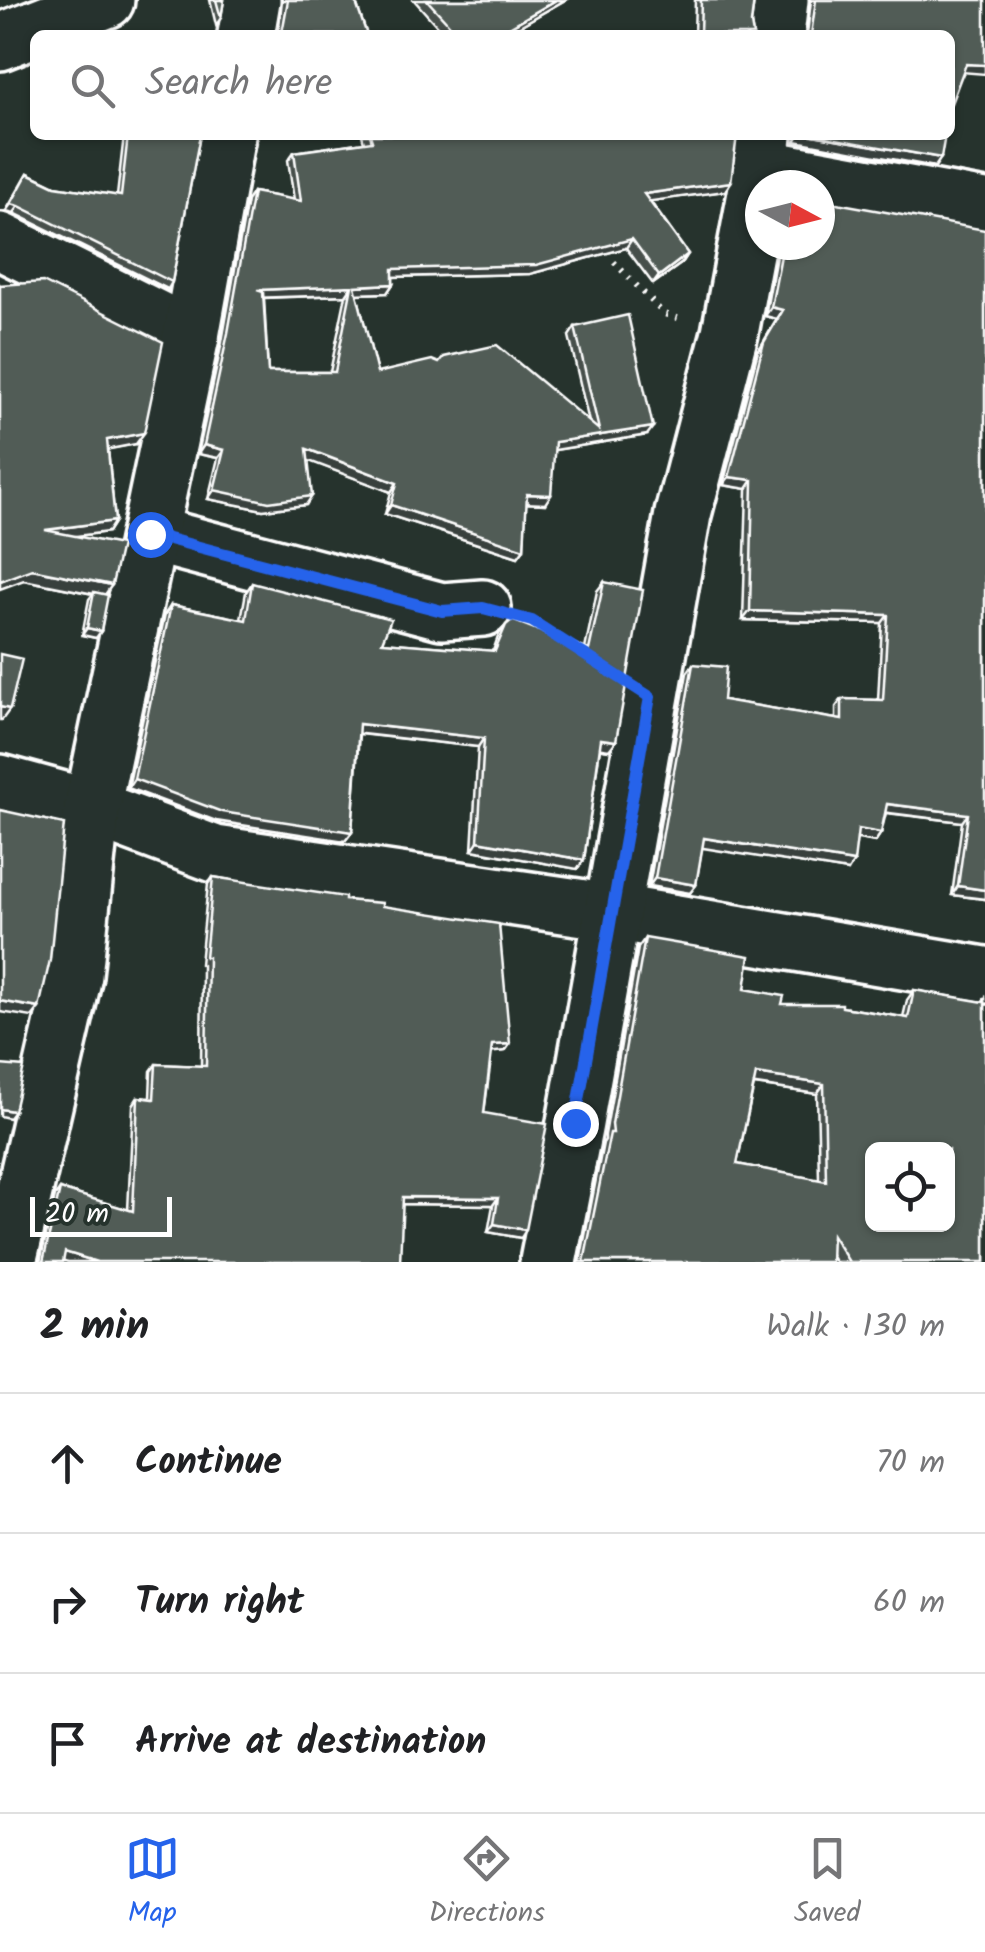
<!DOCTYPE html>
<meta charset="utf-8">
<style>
:root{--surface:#fff;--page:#f6f6f6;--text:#202124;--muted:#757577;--line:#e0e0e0;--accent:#2563eb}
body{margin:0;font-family:Kalam,sans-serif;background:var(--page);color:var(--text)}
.controls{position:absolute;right:30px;bottom:30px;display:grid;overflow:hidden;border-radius:15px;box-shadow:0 2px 8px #0004}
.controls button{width:90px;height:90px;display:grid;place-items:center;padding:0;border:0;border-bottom:2px solid var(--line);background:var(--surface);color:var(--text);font:50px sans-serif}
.compass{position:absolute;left:745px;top:170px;width:90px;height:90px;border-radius:50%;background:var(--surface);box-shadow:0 2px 8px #0004;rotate:97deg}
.scale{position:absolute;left:30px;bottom:25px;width:142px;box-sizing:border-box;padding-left:10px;border:5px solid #fff;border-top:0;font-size:28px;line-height:35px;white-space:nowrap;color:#fff;-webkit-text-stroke:8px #26332d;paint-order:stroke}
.stop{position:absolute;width:30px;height:30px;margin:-22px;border:8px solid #2563eb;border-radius:50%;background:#fff}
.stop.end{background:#2563eb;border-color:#fff;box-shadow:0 2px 10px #0008}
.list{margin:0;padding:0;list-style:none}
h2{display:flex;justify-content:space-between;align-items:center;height:130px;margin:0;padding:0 40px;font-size:42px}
h2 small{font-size:32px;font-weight:400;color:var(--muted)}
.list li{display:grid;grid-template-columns:65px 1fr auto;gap:30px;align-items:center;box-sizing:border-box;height:140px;padding:0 40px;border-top:2px solid var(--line)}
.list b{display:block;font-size:38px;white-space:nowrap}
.list em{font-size:32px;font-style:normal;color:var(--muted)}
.icon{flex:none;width:55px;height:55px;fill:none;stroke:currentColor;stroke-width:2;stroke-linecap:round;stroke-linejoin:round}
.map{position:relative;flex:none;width:985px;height:1262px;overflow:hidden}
.search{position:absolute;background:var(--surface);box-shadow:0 2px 8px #0004;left:30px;right:30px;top:30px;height:110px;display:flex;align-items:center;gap:25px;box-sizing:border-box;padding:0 35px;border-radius:15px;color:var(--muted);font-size:38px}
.sheet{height:550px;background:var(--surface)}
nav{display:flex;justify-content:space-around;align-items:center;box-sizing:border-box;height:140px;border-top:2px solid var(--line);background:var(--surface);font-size:28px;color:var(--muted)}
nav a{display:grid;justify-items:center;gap:5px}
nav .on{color:var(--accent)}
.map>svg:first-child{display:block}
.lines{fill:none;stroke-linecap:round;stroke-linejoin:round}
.minor-casing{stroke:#fff;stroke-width:62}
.path{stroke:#fff;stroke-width:6;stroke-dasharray:2.5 8;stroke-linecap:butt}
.minor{stroke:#26332d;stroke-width:55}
.wall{fill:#464f4b;stroke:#fff;stroke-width:2.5;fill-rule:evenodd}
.shaded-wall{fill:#39403d;stroke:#fff;stroke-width:2.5}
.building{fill:#515c57;stroke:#fff;stroke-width:2.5;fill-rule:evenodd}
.route{stroke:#2563eb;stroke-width:12}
</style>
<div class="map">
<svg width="985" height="1262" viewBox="0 0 985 1262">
<rect width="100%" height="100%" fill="#26332d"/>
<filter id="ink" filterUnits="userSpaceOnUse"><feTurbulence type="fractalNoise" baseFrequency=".01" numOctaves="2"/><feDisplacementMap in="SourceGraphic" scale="20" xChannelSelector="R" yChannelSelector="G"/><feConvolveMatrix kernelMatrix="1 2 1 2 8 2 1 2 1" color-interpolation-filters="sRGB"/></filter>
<g filter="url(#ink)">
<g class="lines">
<defs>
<g id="minor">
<polyline points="246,35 252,0"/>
<polyline points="776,35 780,0"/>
<polyline points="0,42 106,0"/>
<polyline points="761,167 985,208"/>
<polyline points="0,241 191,336"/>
<polyline points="150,534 442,611 483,608"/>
<polyline points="0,783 92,808 215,854 612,912 985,975"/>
<polyline points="8,1262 74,975 92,808 191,336 227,135"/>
<polyline points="548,1262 575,1123 683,514 730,333 761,167 764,135"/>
</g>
</defs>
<use href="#minor" class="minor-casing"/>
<g class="path">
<polyline points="614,262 664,314 681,319"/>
<polyline points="529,620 565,643"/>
</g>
<use href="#minor" class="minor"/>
</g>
<g class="wall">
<polygon points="210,0 224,0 221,18 216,25"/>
<polygon points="282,0 355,0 367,35 278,35"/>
<polygon points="414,0 565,0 504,35 445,35"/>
<polygon points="695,0 754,0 751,24 753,35 694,35"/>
<polygon points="811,0 985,0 963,73 950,35 807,35"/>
<polygon points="124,135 200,135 172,282 168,289 14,213 6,211 28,173 55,186 117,196"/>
<path d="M362 135H737L725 191 650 201 688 254 682 263 653 284 626 248 530 274 393 277V284L387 293 357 294 377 373 589 422 569 336 575 327 647 435 554 450 545 504 526 503 524 549 518 557 385 514 391 492 308 460 306 505 263 510 208 499 218 458 198 454 222 342 247 201 253 192 294 200 288 160 294 152 364 142ZM346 295 330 372H268L264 298Z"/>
<polygon points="985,230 985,899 952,895 962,822 886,813 881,833 875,842 857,838 848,871 702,847 696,885 690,893 649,886 687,673 693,664 723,700 836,719 836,707 842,699 878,700 882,623 743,620 747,489 723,485 758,351 777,319 765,316 778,245 820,245"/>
<polygon points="0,285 136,444 108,449 115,521 108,532 75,536 106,594 101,631 96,638 82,635 89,599 93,594 24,580"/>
<polygon points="604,582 616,741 609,750 600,748 584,860 577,869 472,850 478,747 359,734 352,832 345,841 216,821 128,788 165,614 171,605 241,619 246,592 252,583 382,642 493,651 499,634 506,625 585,649 597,591"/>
<polygon points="213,877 382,906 510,1044 505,1051 492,1052 484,1113 521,1238 488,1232 493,1205 403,1204 63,1260 63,1262 40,1262 55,1196 60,1189 128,1210 133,1105 138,1097 150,1098 151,1071 156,1064 201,1066 202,965 200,964 208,884"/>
<path d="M645 938 745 989 782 1004 842 1007 903 1017 907 1000 914 990 982 1002 985 998V1262H835L832 1256 831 1262H580L603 1143 605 1140V1135L638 948ZM754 1085 817 1094 819 1180 737 1164Z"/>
</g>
<g class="shaded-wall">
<polygon points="556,0 565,0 504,35 496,35"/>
<polygon points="966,64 985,65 985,74 960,72"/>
<polygon points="799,135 813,135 941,158 935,167 795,141"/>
<polygon points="731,182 725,191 638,203 644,194"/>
<polygon points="11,204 19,206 14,213 6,211"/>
<polygon points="632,239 626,248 530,274 387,277 393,269"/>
<polygon points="688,254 682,263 653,284 659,276"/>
<polygon points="393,284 387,293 350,294 355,286"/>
<polygon points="352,286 346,295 251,298 257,290"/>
<polygon points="771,307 783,310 777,319 765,316"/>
<polygon points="653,427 647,435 549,451 555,442"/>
<polygon points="144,433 136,444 100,451 107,440"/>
<polygon points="204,445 224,450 218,458 198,454"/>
<polygon points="307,449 397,483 391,492 301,458"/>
<polygon points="729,477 753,480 747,489 723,485"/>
<polygon points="214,490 312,496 306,505 263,510 208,499"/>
<polygon points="527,494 551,495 545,504 521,503"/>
<polygon points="391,505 524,549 518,557 385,514"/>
<polygon points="115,521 108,532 37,541 45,530"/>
<polygon points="32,569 112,585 104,596 24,580 0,589 0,581"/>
<polygon points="750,611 888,615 882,623 743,620"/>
<polygon points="87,628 101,631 96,638 82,635"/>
<polygon points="0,707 10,709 2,720 0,720"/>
<polygon points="359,724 484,738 478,747 353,733"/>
<polygon points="601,739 616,741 609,750 595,748"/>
<polygon points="134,779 352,832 345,841 216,821 128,788"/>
<polygon points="887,804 968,814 962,822 881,812"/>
<polygon points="858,829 881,833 875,842 852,838"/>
<polygon points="704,838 854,862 848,871 697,847"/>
<polygon points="478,841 584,860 577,869 472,850"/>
<polygon points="655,878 696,885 690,893 649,886"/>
<polygon points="958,886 985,890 985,899 952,895"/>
<polygon points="0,1001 39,1008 32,1017 0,1012"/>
<polygon points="510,1044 505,1051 487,1053 492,1045"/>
<polygon points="756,1074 824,1084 817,1094 749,1084"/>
<polygon points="0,1109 14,1111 9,1118 0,1116"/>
<polygon points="403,1197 498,1198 493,1205 398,1204"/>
<polygon points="494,1224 526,1230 521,1238 488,1232"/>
<polygon points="65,1252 97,1262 68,1262 60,1260"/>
</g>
<g class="building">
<polygon points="216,0 224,0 221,18"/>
<polygon points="288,0 355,0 367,35 294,35 282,33"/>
<polygon points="427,0 556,0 497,34 500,35 459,35"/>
<polygon points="701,0 754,0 751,24 753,35 700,35"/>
<polygon points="816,0 985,0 985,65 966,64 950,106 950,35 811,35"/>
<polygon points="128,135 200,135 172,282 19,206 11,204 28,173 55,186 121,196"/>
<path d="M370 135H737L731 182 644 194 688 254 659 276 632 239 536 265 393 269V284L355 286 377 373 432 360 439 363 444 357 497 345 599 430 575 327 628 315 653 427 555 442 551 495 527 494 524 549 391 505 397 483 307 449 312 496 269 502 214 490 224 450 204 445 228 333 253 192 301 201 294 152 372 141ZM352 286 335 372H268L263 292 257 290Z"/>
<polygon points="813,135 945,135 941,158"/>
<polygon points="820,200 985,230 985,890 958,886 968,814 887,804 881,833 858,829 854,862 704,838 696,885 655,878 693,664 726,667 723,700 842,720 842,699 883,700 888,615 750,611 753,480 729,477 764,342 783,310 771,307 783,245 820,245"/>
<polygon points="43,282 163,342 144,433 107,440 115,521 45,530 121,545 112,585 32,569 0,581 0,285"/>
<polygon points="604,582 643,590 616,741 601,739 584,860 478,841 484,738 359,724 352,832 222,812 134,779 171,605 246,620 252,583 391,619 382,642 495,651 506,625 512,620 589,650"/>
<polygon points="94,592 108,595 101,631 87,628"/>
<polygon points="0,654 22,659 10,709 0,707"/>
<polygon points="0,810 64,824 50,960 39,1008 0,1001"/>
<polygon points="213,877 345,897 345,900 382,903 382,906 499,924 510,1044 492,1045 484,1113 547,1124 526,1230 494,1224 498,1198 403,1197 400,1262 97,1262 65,1252 63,1262 43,1262 60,1189 133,1211 138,1097 154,1099 156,1064 206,1066 208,957 205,957"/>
<path d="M645 938 750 956 745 989 784 996 782 1004H842V1007L908 1018 914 990 984 1002 985 998V1262H849L832 1235 831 1262H584L610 1133H613L612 1124ZM756 1074 824 1084 826 1181 737 1164ZM872 1150H948V1224H872Z"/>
<polygon points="0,1065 24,1067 14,1111 0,1109"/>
</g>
</g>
<g class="lines" filter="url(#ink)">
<polyline class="route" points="150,534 442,611 483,608 532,621 650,697 575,1123"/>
</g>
</svg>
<div class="controls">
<button><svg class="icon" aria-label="locate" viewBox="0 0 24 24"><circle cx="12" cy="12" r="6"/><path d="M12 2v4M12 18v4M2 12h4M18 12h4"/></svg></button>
</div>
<svg class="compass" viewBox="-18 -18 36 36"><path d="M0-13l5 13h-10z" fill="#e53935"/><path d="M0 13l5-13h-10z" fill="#757577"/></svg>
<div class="scale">20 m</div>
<div class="stop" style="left:150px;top:534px"></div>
<div class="stop end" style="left:575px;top:1123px"></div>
<div class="search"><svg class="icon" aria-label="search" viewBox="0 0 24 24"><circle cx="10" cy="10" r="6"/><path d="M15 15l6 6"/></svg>Search here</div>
</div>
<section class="sheet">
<h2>2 min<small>Walk · 130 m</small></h2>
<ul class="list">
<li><svg class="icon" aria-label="ahead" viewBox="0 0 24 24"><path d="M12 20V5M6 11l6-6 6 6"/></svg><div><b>Continue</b></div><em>70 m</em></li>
<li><svg class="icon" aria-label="right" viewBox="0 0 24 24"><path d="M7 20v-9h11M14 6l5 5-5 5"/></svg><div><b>Turn right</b></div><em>60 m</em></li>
<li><svg class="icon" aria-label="arrive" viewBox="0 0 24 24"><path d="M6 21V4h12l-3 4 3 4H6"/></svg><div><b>Arrive at destination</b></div></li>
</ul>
</section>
<nav>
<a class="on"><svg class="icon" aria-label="map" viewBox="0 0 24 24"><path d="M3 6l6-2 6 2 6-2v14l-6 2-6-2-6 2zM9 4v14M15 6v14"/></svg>Map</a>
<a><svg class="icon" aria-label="directions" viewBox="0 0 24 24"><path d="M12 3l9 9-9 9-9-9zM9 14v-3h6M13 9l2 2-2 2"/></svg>Directions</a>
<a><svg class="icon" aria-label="saved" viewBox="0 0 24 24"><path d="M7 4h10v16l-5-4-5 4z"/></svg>Saved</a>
</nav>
